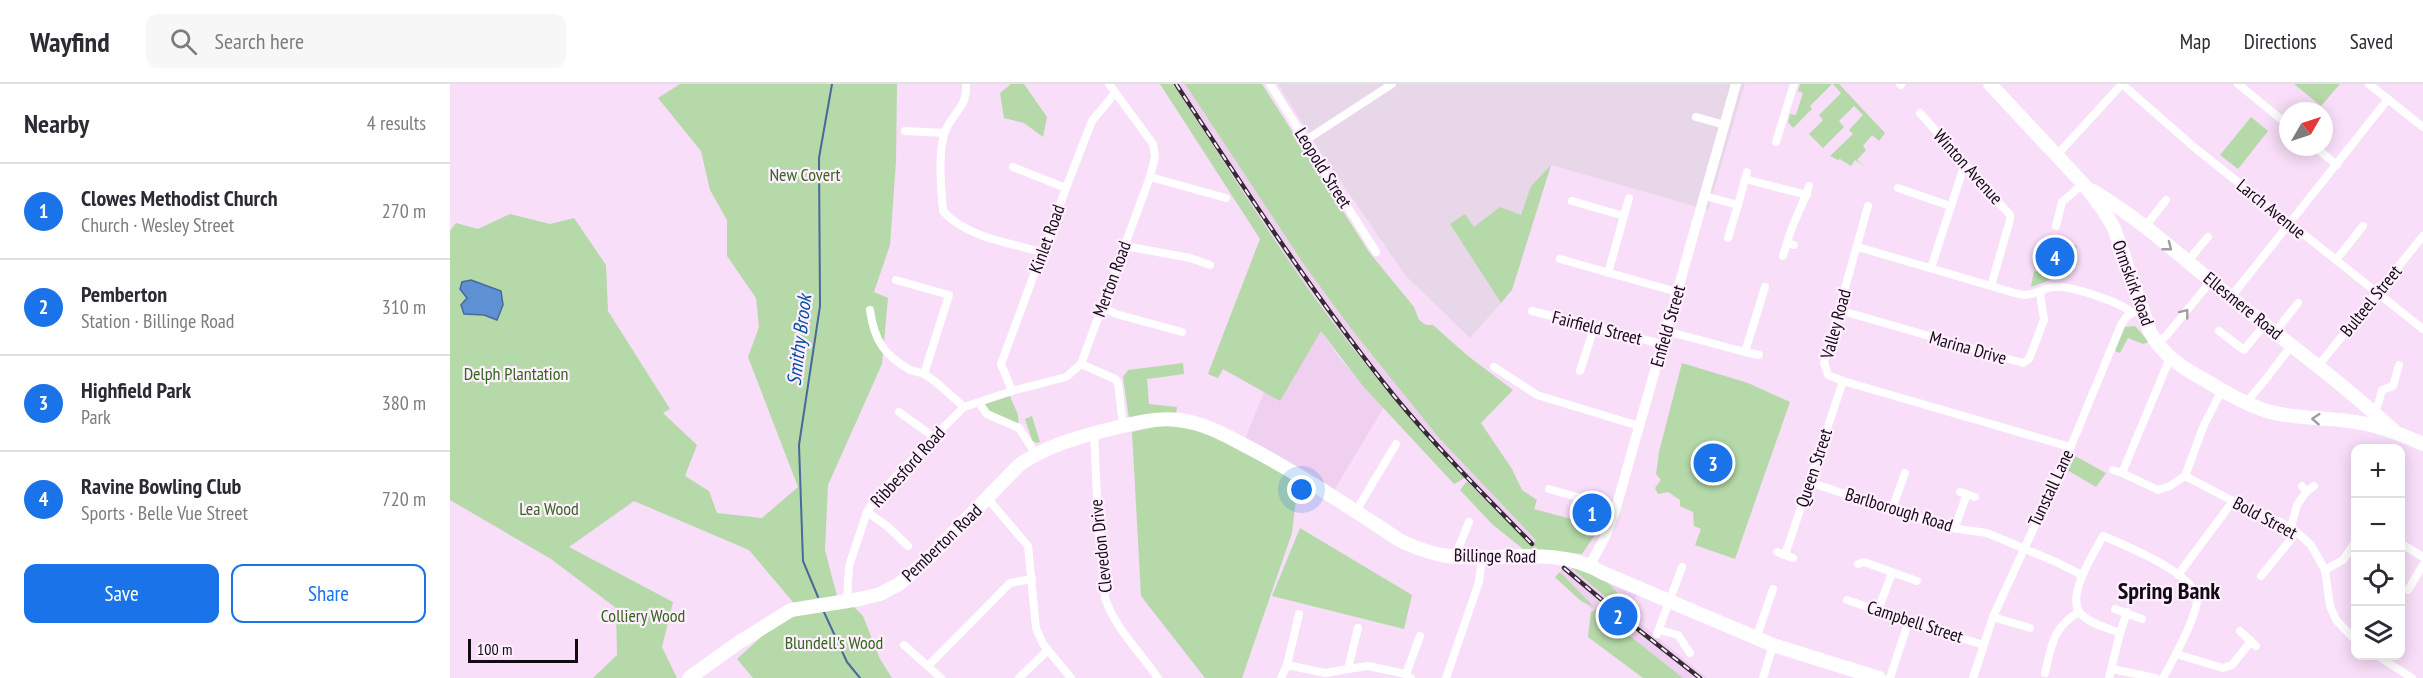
<!DOCTYPE html>
<meta charset="utf-8">
<style>
:root{--surface:#fff;--page:#f7f7f7;--text:#2b2b33;--muted:#7c7c81;--line:#e1e1e2;--accent:#1a73e8}
body{margin:0;font-family:"PT Sans Narrow",sans-serif;background:var(--page);color:var(--text)}
.controls{position:absolute;right:18px;bottom:18px;display:grid;overflow:hidden;border-radius:12px;box-shadow:0 3px 15px #0003}
.controls button{width:54px;height:54px;display:grid;place-items:center;padding:0;border:0;border-bottom:2px solid var(--line);background:var(--surface);color:var(--text);font:30px sans-serif}
.compass{position:absolute;left:1829px;top:18px;width:54px;height:54px;border-radius:50%;background:var(--surface);box-shadow:0 3px 15px #0003;rotate:51deg}
.scale{position:absolute;left:18px;bottom:15px;width:110px;box-sizing:border-box;padding-left:6px;border:3px solid #130b14;border-top:0;font-size:16px;line-height:21px;white-space:nowrap;color:#130b14;-webkit-text-stroke:4px #ffefff;paint-order:stroke}
.you{position:absolute;left:852px;top:406px;width:21px;height:21px;margin:-15px;border:4px solid #fff;border-radius:50%;background:#1a73e8;box-shadow:0 0 0 9px #1a73e833}
.badge{display:grid;place-items:center;width:39px;height:39px;border-radius:50%;background:var(--accent);color:#fff;font-size:20px;font-weight:700}
.pin{position:absolute;translate:-50% -50%;border:3px solid #fff;box-shadow:0 2px 6px #0006}
.list{margin:0;padding:0;list-style:none}
h2{display:flex;justify-content:space-between;align-items:center;height:78px;margin:0;padding:0 24px;font-size:26px}
h2 small{font-size:20px;font-weight:400;color:var(--muted)}
.list li{display:grid;grid-template-columns:39px 1fr auto;gap:18px;align-items:center;box-sizing:border-box;height:96px;padding:0 24px;border-top:2px solid var(--line)}
.list b{display:block;font-size:22px;white-space:nowrap}
.list p{margin:0;font-size:20px;white-space:nowrap;color:var(--muted)}
.list em{font-size:20px;font-style:normal;color:var(--muted)}
.actions{display:flex;gap:12px;padding:18px 24px}
.actions a{flex:1;padding:14px 0;border:2px solid var(--accent);border-radius:12px;text-align:center;font-size:21px;color:var(--accent)}
.actions .main{background:var(--accent);color:#fff}
.icon{flex:none;width:33px;height:33px;fill:none;stroke:currentColor;stroke-width:2;stroke-linecap:round;stroke-linejoin:round}
.map{position:relative;flex:none;width:1973px;height:594px;overflow:hidden}
header{display:flex;align-items:center;gap:36px;box-sizing:border-box;height:84px;padding:0 30px;background:var(--surface);border-bottom:2px solid var(--line)}
header strong{font-size:28px}
nav{display:flex;gap:33px;margin-inline-start:auto;font-size:21px}
.search{width:420px;height:54px;background:var(--page);display:flex;align-items:center;gap:15px;box-sizing:border-box;padding:0 21px;border-radius:12px;color:var(--muted);font-size:22px}
main{display:flex}
aside{flex:1;background:var(--surface)}
.map>svg:first-child{display:block}
.industrial{fill:#e8d7e9}
.built{fill:#f0d0f0}
.green{fill:#b6d9a9}
.water{fill:#5e91d4;stroke:#48699a;stroke-width:1.5}
.lines{fill:none;stroke-linecap:round;stroke-linejoin:round}
.stream{stroke:#48699a;stroke-width:2}
.minor{stroke:#fff;stroke-width:8}
.tertiary{stroke:#fff;stroke-width:10}
.primary{stroke:#fff;stroke-width:14}
.trunk{stroke:#fff;stroke-width:14}
.rail-casing{stroke:#352a36;stroke-width:4.5}
.rail{stroke:#ffefff;stroke-width:2;stroke-dasharray:7;stroke-linecap:butt}
.oneway{stroke:#a19da1}
.labels{text-anchor:middle;stroke-width:4.5;stroke-linejoin:round;paint-order:stroke}
.street-label{font-size:18px;fill:#130b14;stroke:#ffefff}
.park-label{font-size:18px;fill:#35661e;stroke:#ffefff}
.water-label{font-size:20px;font-style:italic;fill:#0351a0;stroke:#ffefff}
.district-label{font-size:24px;font-weight:bold;fill:#130b14;stroke:#ffefff}
</style>
<header>
<strong>Wayfind</strong>
<div class="search"><svg class="icon" aria-label="search" viewBox="0 0 24 24"><circle cx="10" cy="10" r="6"/><path d="M15 15l6 6"/></svg>Search here</div>
<nav><a>Map</a><a>Directions</a><a>Saved</a></nav>
</header>
<main>
<aside>
<h2>Nearby<small>4 results</small></h2>
<ul class="list">
<li><span class="badge">1</span><div><b>Clowes Methodist Church</b><p>Church · Wesley Street</p></div><em>270 m</em></li>
<li><span class="badge">2</span><div><b>Pemberton</b><p>Station · Billinge Road</p></div><em>310 m</em></li>
<li><span class="badge">3</span><div><b>Highfield Park</b><p>Park</p></div><em>380 m</em></li>
<li><span class="badge">4</span><div><b>Ravine Bowling Club</b><p>Sports · Belle Vue Street</p></div><em>720 m</em></li>
</ul>
<div class="actions"><a class="main">Save</a><a>Share</a></div>
</aside>
<div class="map">
<svg width="1973" height="594" viewBox="0 0 1973 594">
<rect width="100%" height="100%" fill="#f8def8"/>
<polygon class="industrial" points="828,0 1295,0 1258,126 1101,81 1081,102 1071,131 1024,144 1000,140 1051,219 1020,254 955,191 867,63"/>
<g class="built">
<polygon points="723,0 735,0 855,182 902,246 989,354 1086,455 1081,461 982,359 893,251 846,187"/>
<polygon points="810,155 885,268 912,301 934,323 883,408 795,355 814,308 773,285 768,294 758,290"/>
<polygon points="1116,481 1187,509 1180,531 1257,594 1233,594 1130,516 1105,494"/>
</g>
<g class="green">
<polygon points="230,0 447,0 446,78 440,161 424,208 438,214 432,280 378,401 375,466 388,516 348,524 299,466 184,417 119,463 223,518 212,563 227,594 143,594 167,571 166,524 101,475 0,416 0,147 6,139 28,145 60,130 100,140 124,134 156,181 158,227 220,325 213,329 247,361 235,392 259,407 267,429 312,434 348,403 298,273 309,243 306,214 277,172 277,136 260,106 251,67 208,14"/>
<polygon points="561,0 574,0 597,33 593,53 574,39 554,34 550,9"/>
<path d="M710 0H723C764 62 803 125 845 186 896 260 954 328 1015 394L1004 400 912 301 871 247 830 317 773 285 768 294 758 290 810 155Z"/>
<polygon points="735,0 812,0 919,168 964,223 969,236 976,241 983,241 1018,272 1063,306 1031,339 1062,385 1072,406 1087,416 1084,425 1121,435 1122,433 1151,442 1132,470 1073,465 1042,440 1010,406 1017,397 1080,461 1086,456 989,354 902,246 855,182"/>
<polygon points="1350,0 1382,0 1360,22 1362,25 1343,44 1338,38 1340,30 1346,31 1353,9 1348,7"/>
<polygon points="1383,0 1389,0 1435,49 1429,57 1422,51 1413,62 1416,66 1407,76 1414,82 1405,76 1401,82 1390,75 1388,76 1380,72 1403,50 1399,46 1413,31 1404,22 1389,37 1394,43 1373,64 1359,50 1373,36 1369,31 1391,9"/>
<polygon points="1844,0 1890,0 1871,22"/>
<polygon points="1801,33 1818,47 1788,85 1770,71"/>
<polygon points="1101,81 1062,206 1051,219 1000,140 1015,130 1024,143 1050,123 1071,131 1081,102"/>
<polygon points="1593,153 1627,162 1618,193 1584,184"/>
<polygon points="1584,187 1608,193 1581,203"/>
<polygon points="1685,242 1699,258 1693,260 1678,254 1670,269 1665,267 1675,243"/>
<polygon points="733,279 734,290 697,295 699,320 727,323 726,329 679,335 673,293 678,286"/>
<polygon points="1232,279 1298,299 1340,318 1285,475 1245,461 1251,445 1244,442 1243,428 1230,422 1230,416 1218,408 1208,410 1205,404 1211,396 1206,390 1209,368"/>
<polygon points="560,312 568,331 569,344 538,328 532,317"/>
<polygon points="582,332 590,358 586,359 582,356 575,335"/>
<polygon points="712,341 754,347 848,398 842,449 792,594 755,594 691,512 682,348"/>
<polygon points="1625,372 1656,389 1646,403 1617,386"/>
<polygon points="850,444 962,511 954,545 822,512"/>
<polygon points="1118,481 1155,496 1176,518 1157,514"/>
<polygon points="1110,488 1144,523 1130,516 1105,493"/>
<polygon points="403,522 413,532 430,575 442,594 303,594 287,575 340,527"/>
<polygon points="1146,525 1233,594 1193,594 1138,553 1141,528"/>
</g>
<polygon class="water" points="21,196 51,207 53,221 47,236 34,231 14,230 11,221 17,214 10,205 12,198"/>
<g class="lines">
<g class="stream">
<polyline points="368,513 353,477 349,361 370,222 369,74 382,0"/>
<polyline points="373,526 397,578 410,594"/>
</g>
<g class="minor">
<path d="M516 0C518 25 499 31 494 51 488 72 491 105 493 127 516 153 559 159 592 168"/>
<polyline points="820,0 926,168"/>
<polyline points="1450,0 1451,1"/>
<polyline points="1672,0 1745,64 1973,245"/>
<polyline points="1788,0 1838,41"/>
<polyline points="1919,0 1973,43"/>
<polyline points="1470,29 1560,131 1560,136 1541,202"/>
<polyline points="1246,33 1275,41"/>
<polyline points="455,47 494,49"/>
<polyline points="856,56 942,0"/>
<polyline points="1326,58 1344,0"/>
<polyline points="1865,63 1887,81"/>
<polyline points="1606,72 1672,0"/>
<polyline points="563,83 616,104"/>
<polyline points="700,93 776,114"/>
<polyline points="1295,95 1357,111"/>
<polyline points="1448,104 1500,122"/>
<polyline points="1255,112 1288,121 1297,88"/>
<polyline points="1122,117 1174,132"/>
<polyline points="1418,122 1374,279 1378,291 1393,297 1620,363"/>
<polyline points="1606,142 1612,118 1633,100"/>
<polyline points="1694,144 1716,116"/>
<polyline points="1278,154 1288,121"/>
<path d="M1337 159C1342 139 1353 122 1359 102"/>
<polyline points="675,162 740,174 760,181"/>
<path d="M1408 163 1568 210C1586 213 1589 205 1603 203 1619 201 1671 218 1682 229"/>
<polyline points="1333,172 1337,159 1344,161"/>
<polyline points="1110,175 1227,208"/>
<polyline points="1886,176 1913,142"/>
<polyline points="1737,178 1758,153"/>
<polyline points="1481,184 1515,79"/>
<polyline points="1158,189 1179,114"/>
<polyline points="446,196 499,211 474,290"/>
<polyline points="1781,213 1938,15"/>
<polyline points="652,223 666,230 732,248"/>
<path d="M420 226C424 256 434 271 460 286 465 288 470 288 474 290 488 298 502 313 514 323"/>
<polyline points="1389,226 1573,279 1579,275 1594,236 1590,209"/>
<polyline points="1082,227 1212,260"/>
<polyline points="1216,247 1295,268 1315,203"/>
<polyline points="1769,247 1794,266 1815,240"/>
<polyline points="1825,248 1848,219"/>
<polyline points="1706,258 1716,252 1761,197"/>
<polyline points="1295,268 1309,271"/>
<polyline points="1720,274 1672,389 1708,406 1720,402 1735,392 1754,341 1772,306"/>
<polyline points="631,280 665,295 668,299 673,342"/>
<polyline points="1868,282 1973,152"/>
<polyline points="1044,283 1087,311 1189,342"/>
<polyline points="1130,287 1144,244"/>
<polyline points="1822,287 1842,261"/>
<polyline points="562,307 551,280 616,104 642,37 665,9"/>
<polyline points="1796,319 1819,291"/>
<polyline points="531,322 537,330 569,344 586,370"/>
<polyline points="449,328 484,353"/>
<polyline points="1921,329 1928,321 1932,306 1943,302 1949,281"/>
<path d="M644 349 648 436 655 514C665 544 690 568 708 594"/>
<polyline points="1663,386 1672,389"/>
<polyline points="1735,392 1783,417 1841,443 1861,461 1875,486 1880,522 1886,536 1906,557"/>
<polyline points="1359,398 1494,443 1537,449 1606,478 1632,491"/>
<polyline points="1852,402 1856,408 1864,402"/>
<polyline points="1099,405 1166,424"/>
<polyline points="1510,408 1525,413"/>
<polyline points="538,415 578,462 586,544 593,560 621,594"/>
<polyline points="1442,425 1455,389"/>
<polyline points="906,427 946,360"/>
<polyline points="417,428 437,442 458,462"/>
<polyline points="1505,443 1517,410"/>
<polyline points="1841,443 1847,421 1856,408"/>
<polyline points="1950,459 1973,473"/>
<polyline points="1327,468 1343,474"/>
<polyline points="1335,471 1393,297"/>
<polyline points="1005,472 1019,438"/>
<polyline points="1408,480 1414,478 1467,497"/>
<polyline points="1875,486 1893,476 1906,457"/>
<polyline points="1728,491 1783,417"/>
<polyline points="1811,492 1842,454 1845,446"/>
<polyline points="1958,506 1973,481"/>
<polyline points="1397,516 1533,561"/>
<polyline points="397,517 399,482 417,428 430,409 484,353 514,323 562,307 616,293 631,280 700,93 705,73 703,60 659,0"/>
<polyline points="1665,525 1692,535"/>
<polyline points="1428,526 1442,489"/>
<polyline points="849,530 837,581 875,589 898,585"/>
<polyline points="1543,533 1580,544"/>
<polyline points="908,544 898,585 918,582 956,590"/>
<polyline points="1209,546 1228,551 1240,569"/>
<polyline points="1790,547 1806,562"/>
<polyline points="1670,549 1677,528"/>
<polyline points="1207,550 1232,483"/>
<polyline points="1306,555 1323,505"/>
<polyline points="454,561 491,594"/>
<polyline points="1726,570 1773,584 1782,581 1801,557"/>
<polyline points="1928,572 1962,594"/>
<polyline points="478,582 560,499 582,495"/>
<polyline points="1662,585 1705,594"/>
<path d="M1595 589C1602 561 1602 544 1629 528"/>
<polyline points="569,594 598,566"/>
<polyline points="831,594 837,581"/>
<polyline points="961,594 956,590 970,552"/>
<polyline points="996,594 1029,498 1032,472"/>
<polyline points="1313,594 1323,561"/>
<polyline points="1440,594 1459,536"/>
<polyline points="1523,594 1543,533 1619,367 1671,241 1677,232 1691,224"/>
<path d="M1659 594 1670 549C1658 544 1640 540 1631 530 1615 513 1644 469 1653 452 1672 460 1752 492 1747 518 1744 538 1723 576 1713 594"/>
</g>
<polyline class="tertiary" points="1140,481 1156,451 1166,424 1286,0"/>
<path class="primary" d="M239 594 288 559 341 526 410 515 430 510 449 500 478 475 569 381C595 363 622 355 652 347 677 341 703 333 729 336 755 339 777 352 800 364 853 392 902 425 951 457 964 463 977 468 991 471 1045 480 1103 459 1153 489L1323 561 1429 594"/>
<g class="trunk">
<path d="M1540 0 1637 104 1654 127 1664 144 1700 248C1713 271 1732 284 1755 296 1774 308 1795 320 1817 327 1844 335 1871 333 1899 337 1925 340 1949 349 1973 360"/>
<path d="M1643 107C1692 136 1736 177 1780 213 1835 257 1891 298 1943 346"/>
</g>
<defs>
<g id="rail">
<path d="M726 0C796 107 865 214 945 313 988 365 1035 412 1082 460"/>
<polyline points="1114,484 1171,532 1250,594"/>
</g>
</defs>
<use href="#rail" class="rail-casing"/>
<use href="#rail" class="rail"/>
</g>
<defs><path id="oneway-chevron" d="M-2-3.5L2.5 0L-2 3.5" fill="none" stroke-width="1.6" stroke-linecap="round" stroke-linejoin="round" transform="scale(1.5)"/></defs>
<g class="oneway">
<use href="#oneway-chevron" transform="translate(1718 163) rotate(38)"/>
<use href="#oneway-chevron" transform="translate(1735 229) rotate(-52)"/>
<use href="#oneway-chevron" transform="translate(1866 335) rotate(-176)"/>
</g>
<g class="labels">
<g class="street-label">
<text transform="translate(1518 83) rotate(48)" y="6">Winton Avenue</text>
<text transform="translate(873 84) rotate(58)" y="6">Leopold Street</text>
<text transform="translate(1821 125) rotate(39)" y="6">Larch Avenue</text>
<text transform="translate(597 155) rotate(-70)" y="6">Kinlet Road</text>
<text transform="translate(662 195) rotate(-70)" y="6">Merton Road</text>
<text transform="translate(1683 199) rotate(70)" y="6">Ormskirk Road</text>
<text transform="translate(1921 217) rotate(-51)" y="6">Bulteel Street</text>
<text transform="translate(1793 222) rotate(39)" y="6">Ellesmere Road</text>
<text transform="translate(1386 240) rotate(-75)" y="6">Valley Road</text>
<text transform="translate(1218 242) rotate(-74)" y="6">Enfield Street</text>
<text transform="translate(1147 244) rotate(14)" y="6">Fairfield Street</text>
<text transform="translate(1518 264) rotate(16)" y="6">Marina Drive</text>
<text transform="translate(458 383) rotate(-48)" y="6">Ribbesford Road</text>
<text transform="translate(1364 384) rotate(-72)" y="6">Queen Street</text>
<text transform="translate(1601 404) rotate(-65)" y="6">Tunstall Lane</text>
<text transform="translate(1449 426) rotate(17)" y="6">Barlborough Road</text>
<text transform="translate(1815 434) rotate(28)" y="6">Bold Street</text>
<text transform="translate(492 459) rotate(-44)" y="6">Pemberton Road</text>
<text transform="translate(651 462) rotate(-96)" y="6">Clevedon Drive</text>
<text transform="translate(1045 472) rotate(1)" y="6">Billinge Road</text>
<text transform="translate(1465 538) rotate(18)" y="6">Campbell Street</text>
</g>
<g class="park-label">
<text x="355" y="97">New Covert</text>
<text x="66" y="296">Delph Plantation</text>
<text x="99" y="431">Lea Wood</text>
<text x="193" y="538">Colliery Wood</text>
<text x="384" y="565">Blundell's Wood</text>
</g>
<g class="water-label">
<text transform="translate(349 256) rotate(-83)" y="7">Smithy Brook</text>
</g>
<g class="district-label">
<text x="1719" y="515">Spring Bank</text>
</g>
</g>
</svg>
<div class="controls">
<button>+</button>
<button>−</button>
<button><svg class="icon" aria-label="locate" viewBox="0 0 24 24"><circle cx="12" cy="12" r="6"/><path d="M12 2v4M12 18v4M2 12h4M18 12h4"/></svg></button>
<button><svg class="icon" aria-label="layers" viewBox="0 0 24 24"><path d="M12 4l9 5-9 5-9-5zM3 14l9 5 9-5"/></svg></button>
</div>
<svg class="compass" viewBox="-18 -18 36 36"><path d="M0-13l5 13h-10z" fill="#e53935"/><path d="M0 13l5-13h-10z" fill="#7c7c81"/></svg>
<div class="scale">100 m</div>
<div class="you"></div>
<div class="pin badge" style="left:1142px;top:429px">1</div>
<div class="pin badge" style="left:1168px;top:532px">2</div>
<div class="pin badge" style="left:1263px;top:379px">3</div>
<div class="pin badge" style="left:1605px;top:173px">4</div>
</div>
</main>
